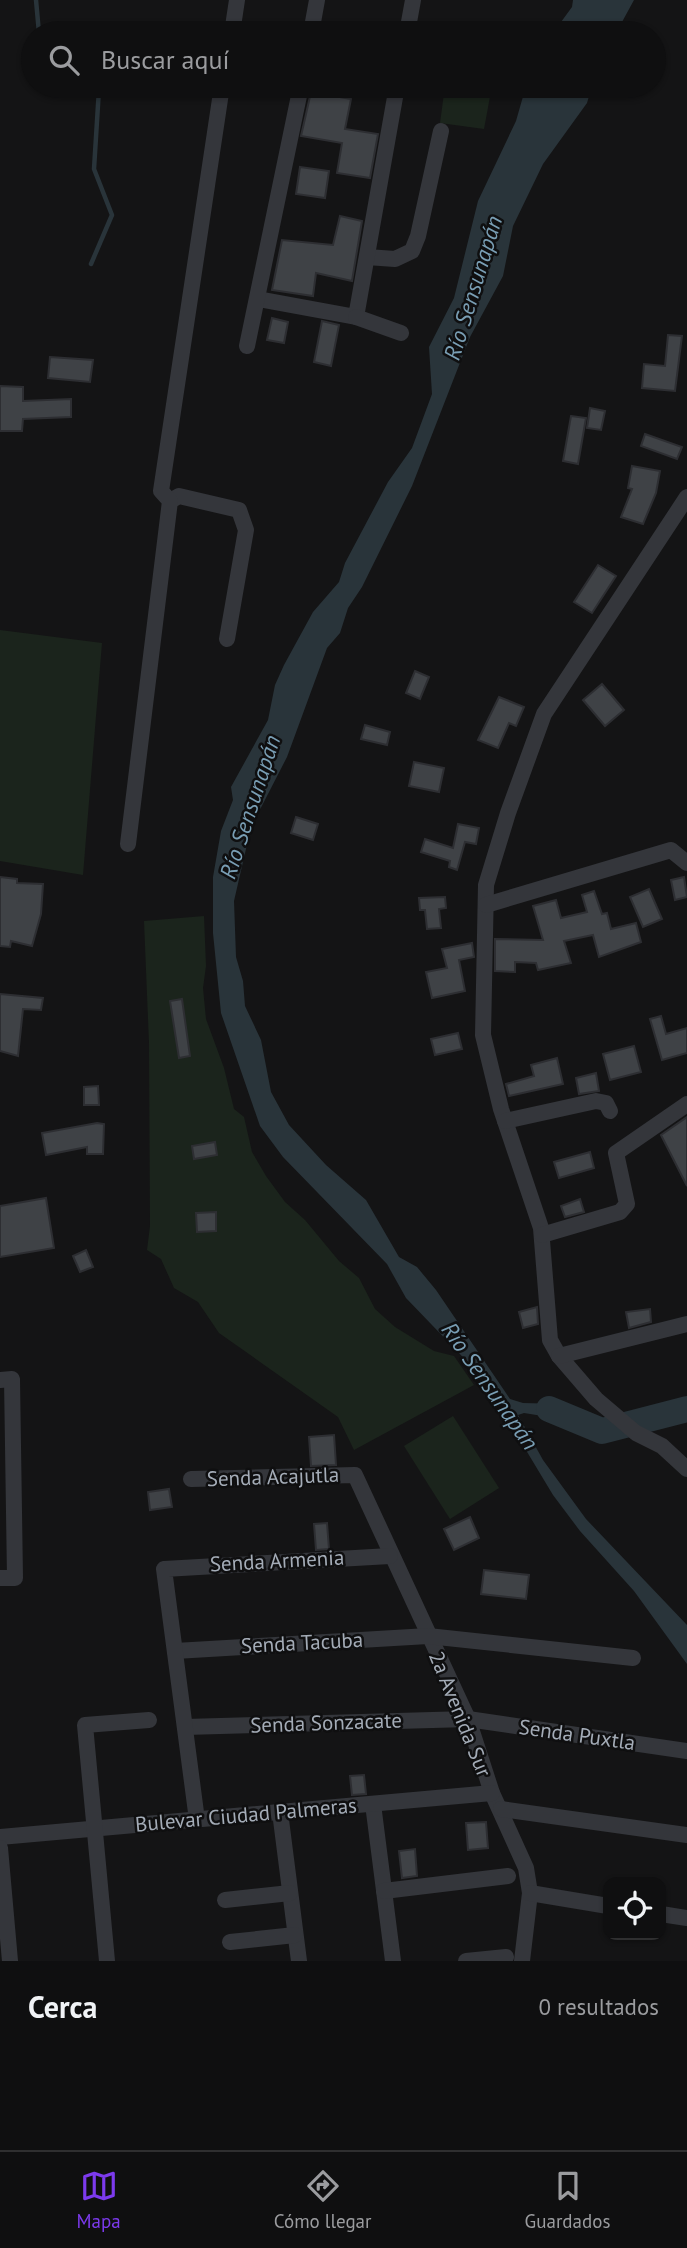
<!DOCTYPE html>
<html lang="es">
<meta charset="utf-8">
<style>
:root{--surface:#0f0f10;--page:#181819;--text:#f1f3f6;--muted:#9b9c9f;--line:#2f2f30;--accent:#7c3aed}
body{margin:0;font-family:"PT Sans",sans-serif;background:var(--page);color:var(--text)}
.controls{position:absolute;right:21px;bottom:21px;display:grid;overflow:hidden;border-radius:14px;box-shadow:0 2px 5px #0004}
.controls button{width:63px;height:63px;display:grid;place-items:center;padding:0;border:0;border-bottom:2px solid var(--line);background:var(--surface);color:var(--text);font:35px sans-serif}
.list{margin:0;padding:0;list-style:none}
h2{display:flex;justify-content:space-between;align-items:center;height:91px;margin:0;padding:0 28px;font-size:30px}
h2 small{font-size:23px;font-weight:400;color:var(--muted)}
.icon{flex:none;width:38px;height:38px;fill:none;stroke:currentColor;stroke-width:2;stroke-linecap:round;stroke-linejoin:round}
.map{position:relative;flex:none;width:687px;height:1961px;overflow:hidden}
.search{position:absolute;background:var(--surface);box-shadow:0 2px 5px #0004;left:21px;right:21px;top:21px;height:77px;display:flex;align-items:center;gap:18px;box-sizing:border-box;padding:0 24px;border-radius:38px;color:var(--muted);font-size:26px}
.sheet{height:189px;background:var(--surface)}
nav{display:flex;justify-content:space-around;align-items:center;box-sizing:border-box;height:98px;border-top:2px solid var(--line);background:var(--surface);font-size:19px;color:var(--muted)}
nav a{display:grid;justify-items:center;gap:4px}
nav .on{color:var(--accent)}
.map>svg:first-child{display:block}
.green{fill:#1b241c}
.water{fill:#29343a}
.lines{fill:none;stroke-linecap:round;stroke-linejoin:round}
.stream{stroke:#29343a;stroke-width:4.5}
.river{stroke:#29343a;stroke-width:26}
.building{fill:#3f4246;stroke:#2d2e32;stroke-width:2}
.minor{stroke:#34363b;stroke-width:16}
.labels{text-anchor:middle;stroke-width:5;stroke-linejoin:round;paint-order:stroke}
.street-label{font-size:21px;fill:#a4acb7;stroke:#0f0f10}
.water-label{font-size:23px;font-style:italic;fill:#799eb4;stroke:#0f0f10}
</style>
<div class="map">
<svg width="687" height="1961" viewBox="0 0 687 1961">
<rect width="100%" height="100%" fill="#141415"/>
<g class="green">
<polygon points="445,86 492,86 484,129 440,123"/>
<polygon points="0,630 102,643 83,875 0,861"/>
<polygon points="204,916 206,966 203,988 206,1019 224,1068 234,1109 244,1117 252,1152 266,1176 285,1202 305,1220 339,1261 359,1278 375,1309 395,1327 434,1351 454,1356 474,1385 354,1450 338,1417 219,1333 198,1302 174,1288 161,1259 147,1250 150,1226 149,1043 144,921"/>
<polygon points="453,1416 499,1488 450,1519 404,1446"/>
</g>
<g class="water">
<polygon points="573,0 634,0 616,33 553,33 572,7"/>
<polygon points="526,86 592,86 587,103 543,164 513,226 503,276 470,337 412,486 362,587 348,608 340,633 327,648 287,757 251,827 234,901 236,957 243,981 245,1006 261,1040 271,1092 289,1125 326,1165 366,1200 399,1257 417,1267 436,1290 510,1399 523,1403 562,1404 580,1422 524,1413 518,1415 543,1460 586,1519 687,1625 687,1664 634,1591 580,1531 553,1495 482,1377 406,1298 387,1264 283,1157 260,1126 221,1013 213,933 213,877 221,831 233,800 231,787 268,720 275,685 284,665 313,612 339,582 345,563 388,482 412,448 432,394 429,347 454,298 478,201 516,121"/>
</g>
<g class="lines">
<g class="stream">
<polyline points="36,0 39,33"/>
<polyline points="58,86 99,89 94,169 112,215 91,264"/>
</g>
<polyline class="river" points="549,1409 602,1431 687,1409"/>
</g>
<g class="building">
<polygon points="311,92 351,99 345,129 378,134 370,178 337,173 342,143 301,136"/>
<polygon points="300,167 329,171 325,198 296,194"/>
<polygon points="340,216 362,221 352,281 316,273 313,296 272,290 282,240 333,245"/>
<polygon points="272,318 288,322 284,343 267,340"/>
<polygon points="322,321 339,325 331,366 314,362"/>
<polygon points="668,335 682,336 675,391 642,388 644,364 665,366"/>
<polygon points="50,357 93,360 90,382 48,378"/>
<polygon points="0,386 23,387 23,401 71,399 71,417 23,419 22,431 0,431"/>
<polygon points="590,408 605,411 601,430 587,428"/>
<polygon points="571,416 586,418 578,464 563,461"/>
<polygon points="645,434 682,447 677,459 641,446"/>
<polygon points="632,466 660,471 656,493 643,524 621,517 632,489 628,488"/>
<polygon points="598,565 616,576 592,613 574,602"/>
<polygon points="415,671 429,677 420,699 406,693"/>
<polygon points="602,684 624,710 605,726 583,700"/>
<polygon points="499,697 524,707 516,726 509,723 498,748 478,740"/>
<polygon points="365,725 390,732 387,745 361,739"/>
<polygon points="414,762 444,768 439,792 409,786"/>
<polygon points="296,817 318,824 313,840 291,833"/>
<polygon points="458,824 479,828 476,844 465,842 457,870 449,867 450,861 421,852 425,839 453,848"/>
<polygon points="0,877 17,879 17,883 43,884 41,914 32,946 11,941 10,947 0,946"/>
<polygon points="684,877 687,897 675,900 671,880"/>
<polygon points="649,889 662,919 643,927 630,897"/>
<polygon points="594,891 602,914 607,913 611,929 636,923 641,942 599,957 593,935 564,941 571,963 538,970 536,963 515,962 515,972 495,971 495,939 543,940 533,906 556,900 561,918 587,912 582,895"/>
<polygon points="445,897 446,908 439,909 441,928 427,929 425,910 420,910 419,898"/>
<polygon points="472,943 474,957 459,960 465,991 432,998 426,972 447,968 442,949"/>
<polygon points="0,994 43,998 41,1010 23,1009 18,1056 0,1051"/>
<polygon points="182,999 190,1056 179,1058 170,1001"/>
<polygon points="661,1016 666,1034 687,1028 687,1053 662,1060 650,1019"/>
<polygon points="458,1033 462,1049 435,1055 431,1039"/>
<polygon points="634,1046 641,1072 610,1080 603,1054"/>
<polygon points="557,1058 563,1084 509,1096 506,1084 534,1076 531,1065"/>
<polygon points="596,1073 599,1091 579,1094 576,1078"/>
<polygon points="98,1086 99,1105 84,1105 84,1087"/>
<polygon points="687,1117 687,1186 661,1135"/>
<polygon points="97,1123 104,1124 103,1154 87,1154 87,1147 46,1155 42,1133"/>
<polygon points="215,1142 217,1155 194,1159 192,1146"/>
<polygon points="590,1152 594,1168 559,1178 554,1162"/>
<polygon points="46,1198 54,1248 0,1257 0,1206"/>
<polygon points="580,1199 584,1212 565,1217 561,1206"/>
<polygon points="216,1212 216,1231 197,1232 196,1213"/>
<polygon points="86,1250 93,1267 80,1272 73,1256"/>
<polygon points="537,1307 538,1324 523,1328 519,1312"/>
<polygon points="650,1309 651,1322 629,1328 626,1312"/>
<polygon points="334,1435 336,1465 311,1466 309,1437"/>
<polygon points="169,1489 172,1507 150,1510 148,1492"/>
<polygon points="470,1517 479,1538 454,1550 444,1529"/>
<polygon points="327,1523 329,1549 316,1550 314,1524"/>
<polygon points="484,1570 529,1575 526,1599 481,1594"/>
<polygon points="364,1775 366,1794 352,1795 350,1776"/>
<polygon points="486,1822 488,1848 468,1850 466,1823"/>
<polygon points="415,1849 417,1876 402,1878 399,1851"/>
</g>
<g class="lines">
<g class="minor">
<polyline points="232,33 237,0"/>
<polyline points="311,33 317,0"/>
<polyline points="407,33 413,0"/>
<polyline points="367,257 395,259 412,251 418,236 441,131"/>
<polyline points="258,299 356,317 397,86"/>
<polyline points="356,317 401,333"/>
<polyline points="247,346 301,86"/>
<polyline points="687,497 544,714 508,813 486,885 483,1035 501,1109 541,1228 550,1340 559,1356 596,1399 636,1433 662,1446 687,1469"/>
<polyline points="170,501 179,496 239,510 246,530 227,639"/>
<polyline points="128,844 170,501 161,491 222,86"/>
<polyline points="486,905 671,850 687,863"/>
<polyline points="505,1121 596,1101 606,1103 610,1111"/>
<polyline points="542,1235 620,1212 627,1204 616,1153 687,1104"/>
<polyline points="559,1356 687,1324"/>
<polyline points="0,1380 12,1379 15,1578 0,1578"/>
<polyline points="191,1479 355,1475 468,1719 492,1793 526,1868 530,1893 522,1961"/>
<polyline points="175,1651 428,1636 633,1658"/>
<polyline points="185,1727 468,1719 687,1751"/>
<polyline points="373,1804 393,1961"/>
<polyline points="501,1809 687,1835"/>
<polyline points="280,1812 299,1961"/>
<polyline points="197,1820 164,1569 390,1556"/>
<polyline points="0,1837 492,1793"/>
<polyline points="0,1848 10,1961"/>
<polyline points="384,1891 508,1876"/>
<polyline points="530,1893 608,1906"/>
<polyline points="225,1900 290,1893"/>
<polyline points="661,1914 687,1918"/>
<polyline points="230,1942 295,1935"/>
<polyline points="107,1961 85,1725 149,1720"/>
<polyline points="466,1961 506,1957"/>
</g>
</g>
<g class="labels">
<g class="street-label">
<text transform="translate(273 1477) rotate(-2)" y="7">Senda Acajutla</text>
<text transform="translate(277 1561) rotate(-3)" y="7">Senda Armenia</text>
<text transform="translate(302 1643) rotate(-3)" y="7">Senda Tacuba</text>
<text transform="translate(460 1714) rotate(68)" y="7">2a Avenida Sur</text>
<text transform="translate(326 1723) rotate(-2)" y="7">Senda Sonzacate</text>
<text transform="translate(577 1735) rotate(8)" y="7">Senda Puxtla</text>
<text transform="translate(246 1815) rotate(-5)" y="7">Bulevar Ciudad Palmeras</text>
</g>
<g class="water-label">
<text transform="translate(473 288) rotate(-73)" y="8">Río Sensunapán</text>
<text transform="translate(250 807) rotate(-72)" y="8">Río Sensunapán</text>
<text transform="translate(490 1386) rotate(55)" y="8">Río Sensunapán</text>
</g>
</g>
</svg>
<div class="controls">
<button><svg class="icon" aria-label="locate" viewBox="0 0 24 24"><circle cx="12" cy="12" r="6"/><path d="M12 2v4M12 18v4M2 12h4M18 12h4"/></svg></button>
</div>
<div class="search"><svg class="icon" aria-label="search" viewBox="0 0 24 24"><circle cx="10" cy="10" r="6"/><path d="M15 15l6 6"/></svg>Buscar aquí</div>
</div>
<section class="sheet">
<h2>Cerca<small>0 resultados</small></h2>
<ul class="list">
</ul>
</section>
<nav>
<a class="on"><svg class="icon" aria-label="map" viewBox="0 0 24 24"><path d="M3 6l6-2 6 2 6-2v14l-6 2-6-2-6 2zM9 4v14M15 6v14"/></svg>Mapa</a>
<a><svg class="icon" aria-label="directions" viewBox="0 0 24 24"><path d="M12 3l9 9-9 9-9-9zM9 14v-3h6M13 9l2 2-2 2"/></svg>Cómo llegar</a>
<a><svg class="icon" aria-label="saved" viewBox="0 0 24 24"><path d="M7 4h10v16l-5-4-5 4z"/></svg>Guardados</a>
</nav>
